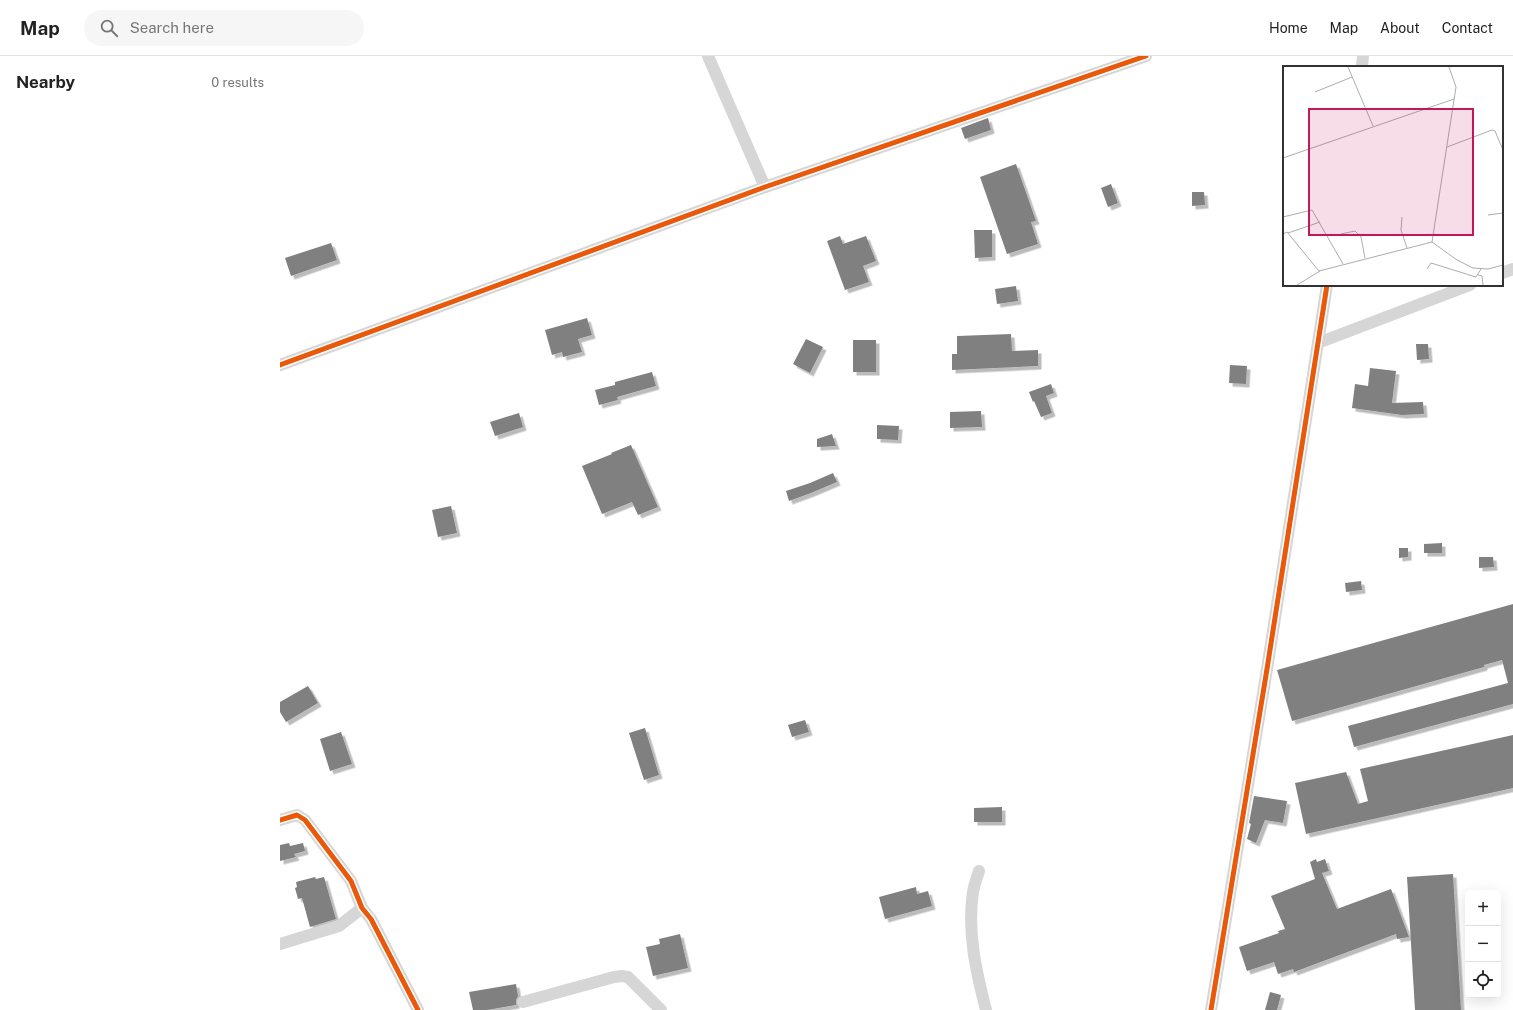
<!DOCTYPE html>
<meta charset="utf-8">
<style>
:root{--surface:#fff;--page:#f6f6f6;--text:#222;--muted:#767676;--line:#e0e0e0}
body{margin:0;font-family:"Public Sans",sans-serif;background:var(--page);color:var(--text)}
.controls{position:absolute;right:12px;bottom:12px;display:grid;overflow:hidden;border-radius:6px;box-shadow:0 4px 16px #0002}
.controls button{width:36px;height:36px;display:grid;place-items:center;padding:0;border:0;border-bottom:1px solid var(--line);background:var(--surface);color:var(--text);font:20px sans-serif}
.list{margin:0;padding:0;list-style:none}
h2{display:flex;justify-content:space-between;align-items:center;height:52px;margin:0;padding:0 16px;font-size:17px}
h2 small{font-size:13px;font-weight:400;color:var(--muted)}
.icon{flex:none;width:22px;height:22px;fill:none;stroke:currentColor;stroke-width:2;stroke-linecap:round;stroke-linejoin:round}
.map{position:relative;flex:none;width:1233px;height:954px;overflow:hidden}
header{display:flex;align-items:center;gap:24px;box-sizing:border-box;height:56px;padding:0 20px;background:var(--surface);border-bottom:1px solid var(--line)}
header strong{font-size:19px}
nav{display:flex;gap:22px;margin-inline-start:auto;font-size:14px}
.search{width:280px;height:36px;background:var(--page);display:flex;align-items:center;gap:10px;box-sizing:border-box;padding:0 14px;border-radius:22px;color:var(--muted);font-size:15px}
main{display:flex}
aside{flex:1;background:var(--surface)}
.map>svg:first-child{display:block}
.building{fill:#808080;filter:url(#shadow)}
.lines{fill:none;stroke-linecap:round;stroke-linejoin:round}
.minor{stroke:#d6d6d6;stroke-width:12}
.cycleway-casing{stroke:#fff;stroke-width:8}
.cycleway{stroke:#e8590c;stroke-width:5}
.inset-road{fill:none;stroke:#adadad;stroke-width:1}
.view{fill:#c2185b;fill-opacity:0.15;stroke:#c2185b;stroke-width:2}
.inset-edge{fill:none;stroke:#323232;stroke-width:2}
</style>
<header>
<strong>Map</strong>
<div class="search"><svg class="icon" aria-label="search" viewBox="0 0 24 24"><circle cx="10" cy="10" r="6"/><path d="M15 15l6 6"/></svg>Search here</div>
<nav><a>Home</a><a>Map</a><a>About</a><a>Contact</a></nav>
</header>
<main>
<aside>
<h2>Nearby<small>0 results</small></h2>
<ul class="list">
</ul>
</aside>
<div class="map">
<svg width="1233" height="954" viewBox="0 0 1233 954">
<defs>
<filter id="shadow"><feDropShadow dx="3.5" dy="3.5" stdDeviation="0" flood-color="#0004"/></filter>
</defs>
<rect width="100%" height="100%" fill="#fff"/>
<g class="building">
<polygon points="708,62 711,74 685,83 681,72"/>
<polygon points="736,108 756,165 751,166 758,188 727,198 700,121"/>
<polygon points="831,128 838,147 828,151 821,132"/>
<polygon points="912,136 924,136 925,149 912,150"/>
<polygon points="694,174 712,174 712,201 695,202"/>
<polygon points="560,180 563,188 586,180 596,205 583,210 589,226 565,234 547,185"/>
<polygon points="51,187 57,204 11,220 5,202"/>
<polygon points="736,230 738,245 717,248 715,233"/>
<polygon points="307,262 312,279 298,283 302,296 283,301 282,296 272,299 265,274"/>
<polygon points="731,278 732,295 758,294 758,310 672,314 672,298 677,298 677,280"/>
<polygon points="526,283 543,291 530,317 513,308"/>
<rect x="573" y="284" width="23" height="32"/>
<polygon points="1136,288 1148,288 1149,303 1137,304"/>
<polygon points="950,309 967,310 966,328 949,327"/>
<polygon points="1090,312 1116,315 1112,347 1143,346 1144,358 1122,359 1072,352 1075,328 1088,330"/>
<polygon points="372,316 376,330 337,341 338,344 319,349 315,334 335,329 335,326"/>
<polygon points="771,328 774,337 766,340 772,357 761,361 754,345 753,346 749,336"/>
<polygon points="701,355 702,371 670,372 670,356"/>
<polygon points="239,357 243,371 215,380 210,366"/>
<polygon points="597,369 619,370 618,384 597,383"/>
<polygon points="552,378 556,390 537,391 537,383"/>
<polygon points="351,389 378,451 358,459 352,446 322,458 302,410 332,398 331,397"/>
<polygon points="553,417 557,426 531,437 509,445 506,435 530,427"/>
<polygon points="171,450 177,477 158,481 152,454"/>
<polygon points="1162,487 1162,497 1144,497 1144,488"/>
<polygon points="1119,492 1128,492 1128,501 1119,502"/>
<polygon points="1199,501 1213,501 1214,511 1199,512"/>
<polygon points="1081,525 1082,534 1066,536 1065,527"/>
<polygon points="1233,548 1233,648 1074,691 1068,670 1228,627 1222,604 1204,609 1204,611 1012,665 997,614"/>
<polygon points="28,630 38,647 6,666 0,656 0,646"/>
<polygon points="525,664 529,676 512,681 508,669"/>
<polygon points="365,672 379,719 364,724 349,677"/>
<polygon points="61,676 72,708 50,715 40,683"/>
<polygon points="1233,679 1233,732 1026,778 1015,727 1066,716 1078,748 1088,745 1080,713"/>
<polygon points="974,740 1007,745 1003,767 985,764 976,787 967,783 971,768 969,767"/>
<polygon points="722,751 722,766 694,766 694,752"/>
<polygon points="9,787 10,790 23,787 25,795 14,798 16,801 0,805 0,789"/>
<polygon points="1036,803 1037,806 1045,803 1049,815 1042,817 1057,853 1111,833 1129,881 1117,883 1116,878 1014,916 1013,913 998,918 994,906 967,915 959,891 999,877 998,875 1005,873 991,840 1035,823 1030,806"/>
<polygon points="1173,818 1181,954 1135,954 1127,821"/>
<polygon points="35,821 36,823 44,821 56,863 30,871 22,842 18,843 15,832 17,831 16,826"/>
<polygon points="636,831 637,838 648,835 652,850 605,863 599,841"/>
<polygon points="400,878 408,912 373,920 366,891 380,888 379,883"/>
<polygon points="236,928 238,940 236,944 236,949 207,954 193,954 189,936"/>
<polygon points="990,936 1001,939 997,954 985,954"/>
</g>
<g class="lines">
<g class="minor">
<polyline points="428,0 485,131"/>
<polyline points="1082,11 1083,0"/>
<polyline points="1222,217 1233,213"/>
<polyline points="1038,287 1190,229"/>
<polyline points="0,309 485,131 866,0"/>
<polyline points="0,764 17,759 25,764 71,825 82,852 91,863 138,954"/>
<path d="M699 815C697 822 694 829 693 836 687 876 696 915 706 954"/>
<polyline points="0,888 59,870 82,852"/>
<polyline points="243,946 334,921 342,920 348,921 381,954"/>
<polyline points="931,954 987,613 1047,229"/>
</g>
<defs>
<g id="cycleway">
<polyline points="0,309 485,131 866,0"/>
<polyline points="0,764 17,759 25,764 71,825 82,852 91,863 138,954"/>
<polyline points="931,954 987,613 1047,229"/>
</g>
</defs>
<use href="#cycleway" class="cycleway-casing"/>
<use href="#cycleway" class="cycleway"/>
</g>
<g transform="translate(1003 10)">
<rect width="220" height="220" fill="#fff"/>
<path class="inset-road" d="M65 1 90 60M166 1 173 21 149 176 174 194 190 202 205 203 220 199M32 26 69 11M164 81 209 64 212 65 220 84M0 92 171 33M205 149 220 147M0 151 29 144 60 198M119 151 118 164 124 182M5 167 37 156M0 168 4 166 36 205 149 176M58 168 72 165 78 171 82 192M144 203 148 197 193 211 198 203M195 209 199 210 200 219M14 219 37 205"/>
<path class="view" d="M26 43H190V169H26Z"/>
<rect width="220" height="220" class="inset-edge"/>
</g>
</svg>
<div class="controls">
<button>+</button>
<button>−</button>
<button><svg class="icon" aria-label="locate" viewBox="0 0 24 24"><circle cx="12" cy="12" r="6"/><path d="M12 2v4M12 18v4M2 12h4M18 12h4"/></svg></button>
</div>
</div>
</main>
